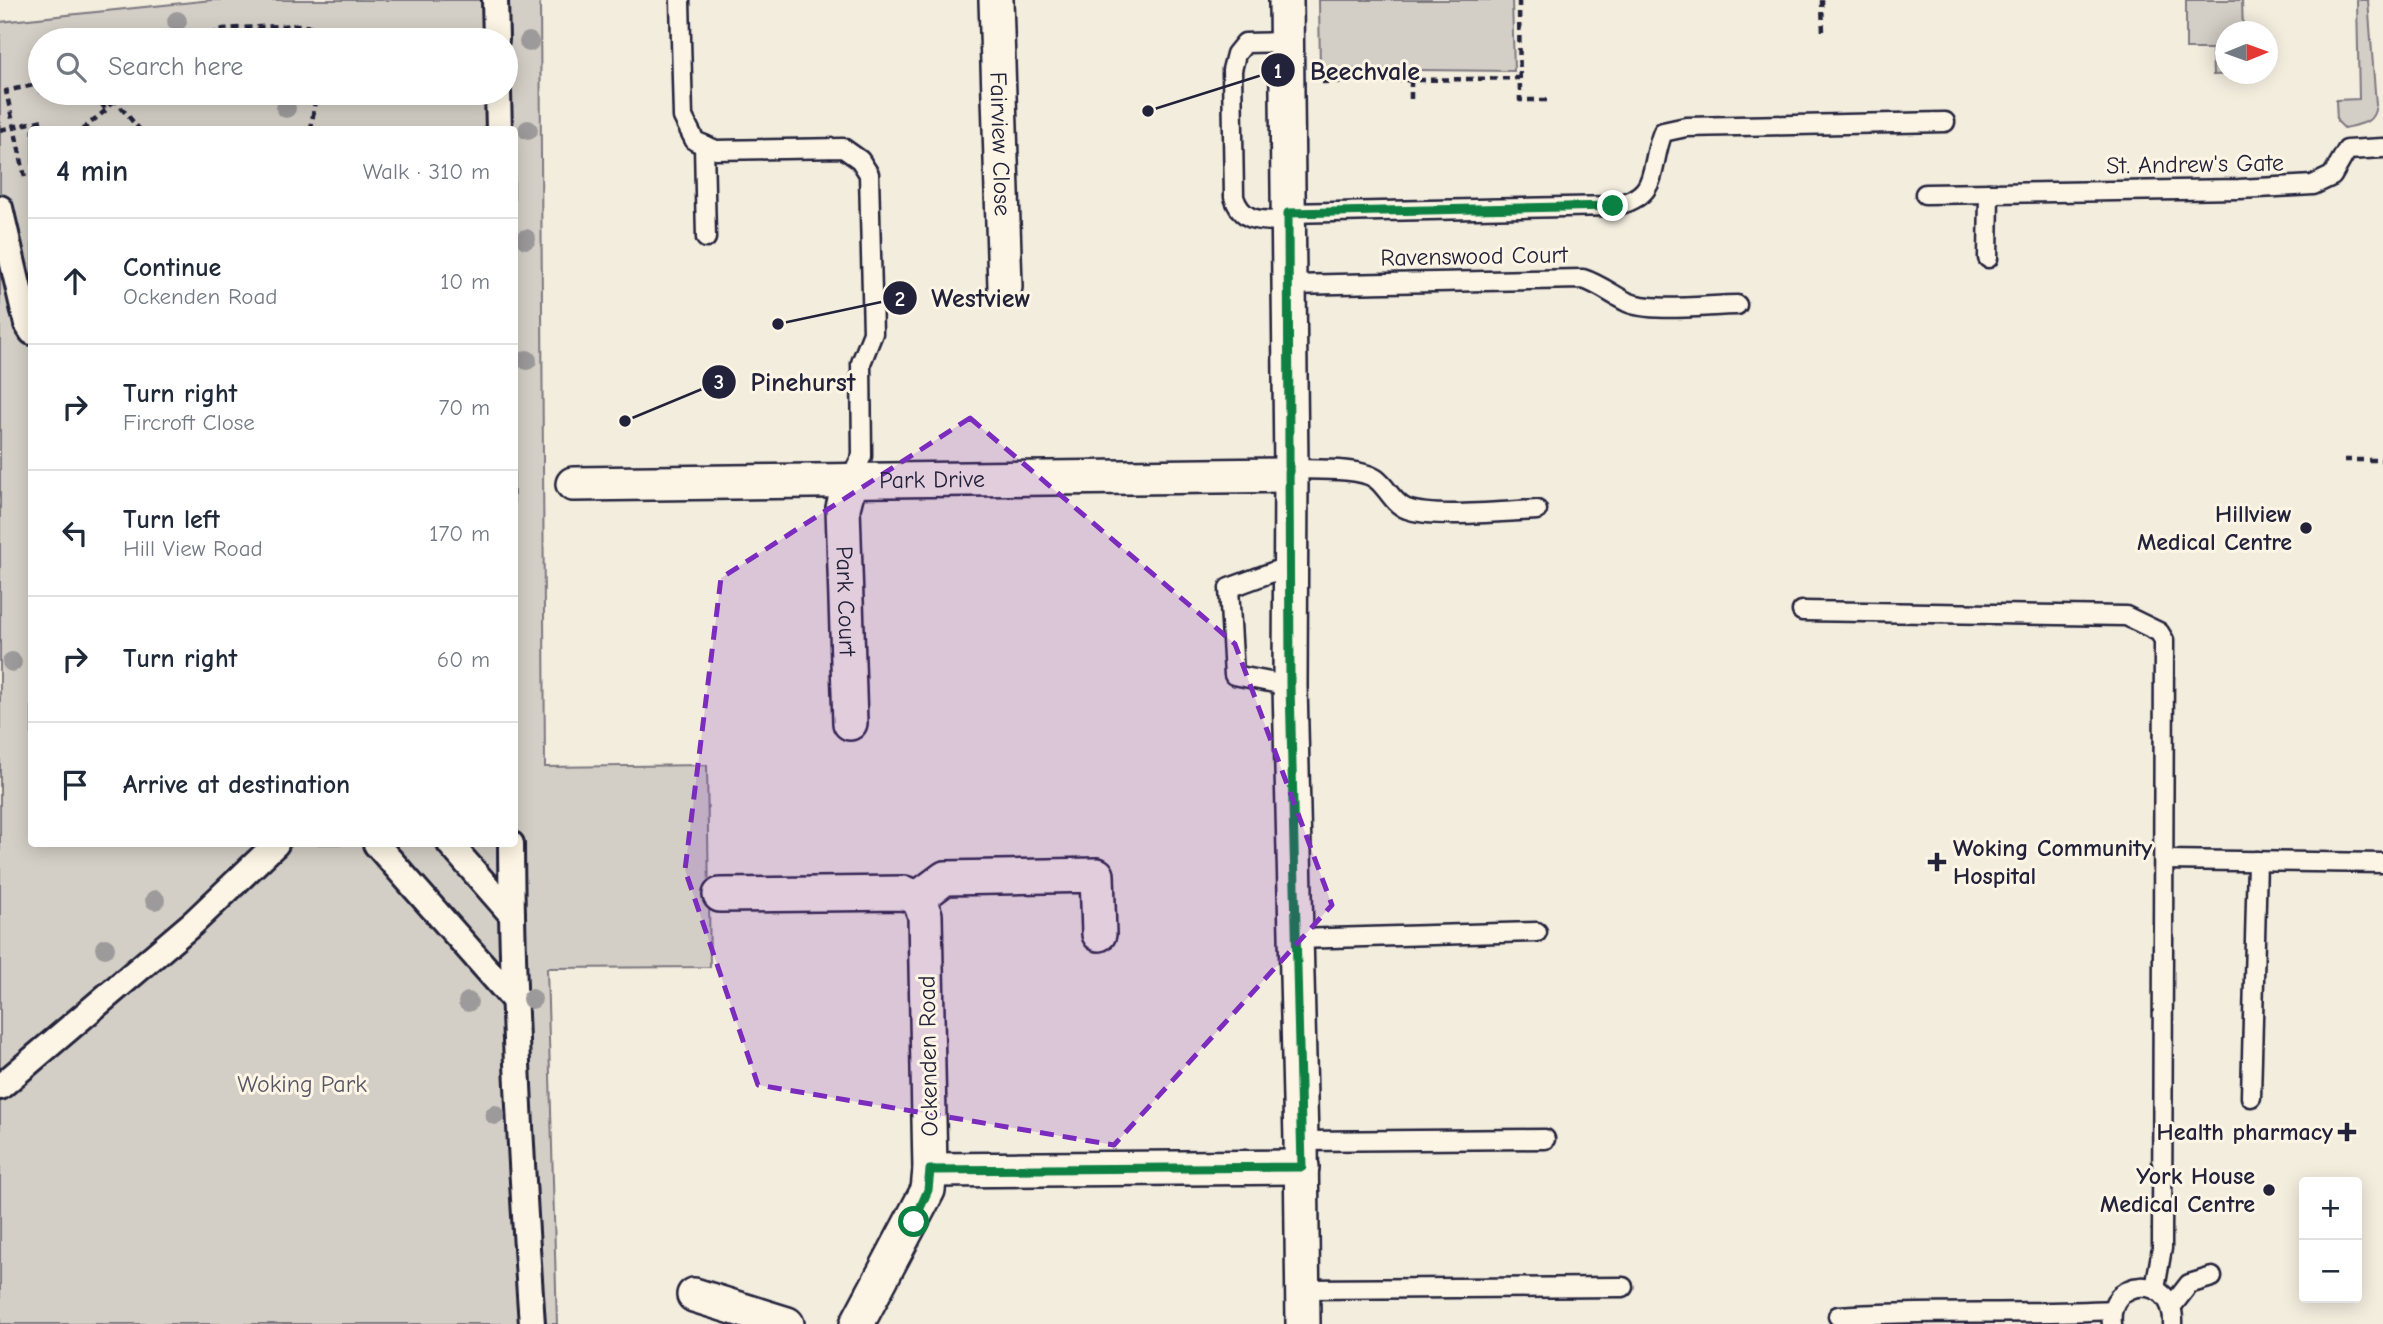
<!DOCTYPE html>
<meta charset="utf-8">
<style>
:root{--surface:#fff;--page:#f2f2f3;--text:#1f2937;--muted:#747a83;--line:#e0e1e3}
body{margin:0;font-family:"Comic Neue",sans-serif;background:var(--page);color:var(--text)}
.controls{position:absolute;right:21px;bottom:21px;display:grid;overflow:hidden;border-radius:7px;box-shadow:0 4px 18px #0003}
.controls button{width:63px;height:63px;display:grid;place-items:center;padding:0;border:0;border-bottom:2px solid var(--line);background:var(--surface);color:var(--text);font:35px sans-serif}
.compass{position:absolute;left:2215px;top:21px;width:63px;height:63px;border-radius:50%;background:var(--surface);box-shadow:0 4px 18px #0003;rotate:89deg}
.stop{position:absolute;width:21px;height:21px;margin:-16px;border:5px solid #0b8043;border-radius:50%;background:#fff}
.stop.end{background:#0b8043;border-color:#fff;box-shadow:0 2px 7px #0008}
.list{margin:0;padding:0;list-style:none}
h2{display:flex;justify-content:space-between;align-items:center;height:91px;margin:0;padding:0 28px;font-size:30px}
h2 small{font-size:23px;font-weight:400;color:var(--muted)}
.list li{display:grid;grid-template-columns:46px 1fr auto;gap:21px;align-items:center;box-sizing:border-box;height:126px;padding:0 28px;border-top:2px solid var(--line)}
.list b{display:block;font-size:26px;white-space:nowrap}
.list p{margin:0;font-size:23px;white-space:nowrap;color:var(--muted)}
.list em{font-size:23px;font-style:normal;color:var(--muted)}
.icon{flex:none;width:38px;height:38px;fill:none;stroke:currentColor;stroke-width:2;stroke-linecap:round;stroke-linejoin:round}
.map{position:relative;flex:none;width:2383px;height:1324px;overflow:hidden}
.search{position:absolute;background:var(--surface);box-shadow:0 4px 18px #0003;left:28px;top:28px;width:490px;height:77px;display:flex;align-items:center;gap:18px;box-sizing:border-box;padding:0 24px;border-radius:38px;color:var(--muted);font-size:26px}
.panel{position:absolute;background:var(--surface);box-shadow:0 4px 18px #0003;left:28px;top:126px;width:490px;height:721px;border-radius:7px}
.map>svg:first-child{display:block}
.green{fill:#d4cfc6;stroke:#7b7880;stroke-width:2;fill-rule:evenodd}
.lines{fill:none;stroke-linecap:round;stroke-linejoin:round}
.service-casing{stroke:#22223b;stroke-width:23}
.pedestrian-casing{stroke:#22223b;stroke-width:30}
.minor-casing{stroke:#22223b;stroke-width:38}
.path{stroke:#22223b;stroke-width:4.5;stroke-dasharray:7 5;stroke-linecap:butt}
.service{stroke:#fcf5e5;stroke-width:18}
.pedestrian{stroke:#fcf5e5;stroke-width:24}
.minor{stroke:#fcf5e5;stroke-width:33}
.tree{fill:#9d9a9b}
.route{stroke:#0b8043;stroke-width:9}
.marked{fill:#7b2cbf;fill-opacity:0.2;stroke:#7b2cbf;stroke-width:5;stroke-dasharray:14 9;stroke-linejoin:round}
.poi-dot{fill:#22223b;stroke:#fcf5e5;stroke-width:2.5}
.labels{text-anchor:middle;stroke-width:6;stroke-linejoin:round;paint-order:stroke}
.street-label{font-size:24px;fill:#22223b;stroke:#fcf5e5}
.poi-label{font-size:24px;font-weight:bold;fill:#22223b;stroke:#fcf5e5;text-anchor:end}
.park-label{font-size:24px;fill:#575665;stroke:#fcf5e5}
.leader{fill:none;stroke:#22223b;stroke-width:2.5}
.callout-dot{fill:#22223b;stroke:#fcf5e5;stroke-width:2.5}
.mark-label{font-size:21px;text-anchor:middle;font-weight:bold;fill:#fff}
.callout-label{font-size:26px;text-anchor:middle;font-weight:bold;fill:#22223b;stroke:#fcf5e5;stroke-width:6;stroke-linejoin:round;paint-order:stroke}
</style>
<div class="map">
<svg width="2383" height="1324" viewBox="0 0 2383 1324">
<rect width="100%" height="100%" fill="#f3edde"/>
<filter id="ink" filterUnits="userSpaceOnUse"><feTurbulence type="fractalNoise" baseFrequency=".0143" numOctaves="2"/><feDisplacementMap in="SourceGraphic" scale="14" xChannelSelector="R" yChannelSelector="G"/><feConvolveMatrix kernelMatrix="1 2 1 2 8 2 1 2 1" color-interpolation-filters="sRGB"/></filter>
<g filter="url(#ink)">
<g class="green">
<path d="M212 0H540L545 767 707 765 710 967 547 968 557 1324H0V22ZM40 40H506V93H40ZM32 130H514V844H32Z"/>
<polygon points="1319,0 1512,0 1514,71 1320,69"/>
<polygon points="2186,0 2242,0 2243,31 2226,32 2226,74 2244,74 2213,75 2212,49 2186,49"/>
<path d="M2357 0H2368L2376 105C2374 124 2361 124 2344 128L2337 121 2336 100 2359 99Z"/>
</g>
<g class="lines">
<defs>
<g id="service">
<polyline points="680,0 683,117 695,141 716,150 843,148 860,160 869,174 873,333 861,363 862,456 850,480"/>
<path d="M1286 42 1245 43 1236 54 1232 70 1234 197C1243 225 1264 220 1289 221"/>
<polyline points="704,145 706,238"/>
<polyline points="1925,194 2239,189 2313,185 2332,176 2347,150 2383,148"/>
<path d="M1288 213 1613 206C1662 196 1648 169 1663 132L1686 127 1945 122"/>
<polyline points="1988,258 1989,193"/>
<path d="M1289 285 1583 279C1599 284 1611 294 1627 302 1651 313 1709 305 1737 305"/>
<path d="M1291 469C1312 470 1360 467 1376 479 1388 488 1392 503 1407 509 1434 519 1506 511 1537 510"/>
<polyline points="1289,566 1229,588 1234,675 1290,686"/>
<polyline points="1802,611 2126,616 2159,632 2164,640 2162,1248 2155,1289"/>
<polyline points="2164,860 2383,863"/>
<polyline points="1297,939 1537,932"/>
<polyline points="2251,1097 2257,861"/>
<polyline points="1301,1141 1545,1139"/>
<polyline points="1303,1289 1623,1287"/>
<polyline points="2172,1306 2189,1284 2212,1277"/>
<path d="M1838 1316C1929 1310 2021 1315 2112 1310"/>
<path d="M2112 1324C2106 1277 2175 1272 2173 1324"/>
</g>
<g id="pedestrian">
<polyline points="495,0 496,40"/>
<polyline points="498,93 499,130"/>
<polyline points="0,208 27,324 32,332"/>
<polyline points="376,844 514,1000"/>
<polyline points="450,844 512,915"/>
<path d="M511 844C512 1004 521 1164 532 1324"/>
<polyline points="0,1087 193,923 276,844"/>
</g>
<g id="minor">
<path id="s1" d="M996 0 1005 287"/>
<polyline points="1286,0 1291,469 1290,686 1301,1141 1303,1324"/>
<path id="s2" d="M850 480 843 508 850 723"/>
<path id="s3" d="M573 484 1290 475"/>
<polyline points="720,895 904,893 918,898 945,878 1097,875 1099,934"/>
<polyline points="930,1170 1302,1167"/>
<polyline points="694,1295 787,1324"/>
<polyline points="857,1324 928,1190 930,1170 925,915 918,898"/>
</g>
</defs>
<use href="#service" class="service-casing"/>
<use href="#pedestrian" class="pedestrian-casing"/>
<use href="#minor" class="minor-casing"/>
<g class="path">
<polyline points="1519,0 1520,100 1550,100"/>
<polyline points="1822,0 1823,34"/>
<polyline points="88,40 96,32 104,40"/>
<polyline points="199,40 223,29 298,25 328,29 370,40"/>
<polyline points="325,40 328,29"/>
<polyline points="1411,80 1411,101"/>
<polyline points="1322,82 1519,78"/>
<polyline points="94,93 106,110"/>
<polyline points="113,98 140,130"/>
<polyline points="0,130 43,120"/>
<polyline points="82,130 106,110 118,93"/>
<polyline points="311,130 316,93"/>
<polyline points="25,177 6,91 38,84"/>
<polyline points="2344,460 2383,460"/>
</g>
<use href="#service" class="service"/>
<use href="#pedestrian" class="pedestrian"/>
<use href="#minor" class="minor"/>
</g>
<g class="tree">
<circle cx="177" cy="21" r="10"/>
<circle cx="529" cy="42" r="10"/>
<circle cx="286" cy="108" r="10"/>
<circle cx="528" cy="130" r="10"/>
<circle cx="526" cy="239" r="10"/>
<circle cx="527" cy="360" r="10"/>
<circle cx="12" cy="662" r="10"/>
<circle cx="155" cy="900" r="10"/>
<circle cx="105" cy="948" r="10"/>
<circle cx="532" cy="999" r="10"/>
<circle cx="468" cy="1002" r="10"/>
<circle cx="495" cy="1115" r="10"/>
</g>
</g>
<g class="lines" filter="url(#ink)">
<polyline class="route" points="914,1222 928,1190 930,1170 1302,1167 1290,686 1288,213 1613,206"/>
</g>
<path class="marked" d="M970 418 1235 644 1332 905 1114 1145 758 1085 685 870 721 578Z"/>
<g class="poi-dot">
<circle cx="2306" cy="528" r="7"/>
<path d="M1933.5 851.5h7v7h7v7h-7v7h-7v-7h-7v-7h7z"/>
<path d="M2343.5 1121.5h7v7h7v7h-7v7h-7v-7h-7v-7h7z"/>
<circle cx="2269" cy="1190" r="7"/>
</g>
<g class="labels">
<g class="street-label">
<text dy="8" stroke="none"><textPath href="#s1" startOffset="144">Fairview Close</textPath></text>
<text transform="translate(2195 164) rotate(-1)" y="8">St. Andrew's Gate</text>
<text transform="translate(1474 256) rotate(-1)" y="8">Ravenswood Court</text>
<text dy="8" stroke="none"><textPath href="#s3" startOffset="359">Park Drive</textPath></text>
<text dy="8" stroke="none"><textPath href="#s2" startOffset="122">Park Court</textPath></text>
<text transform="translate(928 1056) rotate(-91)" y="8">Ockenden Road</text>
</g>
<g class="poi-label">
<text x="2292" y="522">Hillview<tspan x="2292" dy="28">Medical Centre</tspan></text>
<text x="1953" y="856" text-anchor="start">Woking Community<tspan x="1953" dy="28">Hospital</tspan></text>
<text x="2333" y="1140">Health pharmacy</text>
<text x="2255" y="1184">York House<tspan x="2255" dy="28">Medical Centre</tspan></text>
</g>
<g class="park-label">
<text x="302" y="1092">Woking Park</text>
</g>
</g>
<path class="leader" d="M1148 111L1278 70M778 324L900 298M625 421L719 382"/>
<g class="callout-dot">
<circle cx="1148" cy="111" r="7"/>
<circle cx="778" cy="324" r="7"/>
<circle cx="625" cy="421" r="7"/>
<circle cx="1278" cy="70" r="18"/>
<circle cx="900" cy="298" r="18"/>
<circle cx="719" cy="382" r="18"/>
</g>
<g class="mark-label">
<text x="1278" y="78">1</text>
<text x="900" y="306">2</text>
<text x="719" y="389">3</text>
</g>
<g class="callout-label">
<text x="1365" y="80">Beechvale</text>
<text x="981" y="307">Westview</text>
<text x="803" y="391">Pinehurst</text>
</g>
</svg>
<div class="controls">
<button>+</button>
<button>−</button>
</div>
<svg class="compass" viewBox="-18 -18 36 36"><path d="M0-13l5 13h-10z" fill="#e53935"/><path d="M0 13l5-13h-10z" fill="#747a83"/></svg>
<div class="stop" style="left:914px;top:1222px"></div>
<div class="stop end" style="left:1613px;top:206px"></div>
<div class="search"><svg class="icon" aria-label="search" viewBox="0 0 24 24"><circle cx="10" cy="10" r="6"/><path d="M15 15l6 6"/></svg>Search here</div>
<section class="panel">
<h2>4 min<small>Walk · 310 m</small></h2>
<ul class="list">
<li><svg class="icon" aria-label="ahead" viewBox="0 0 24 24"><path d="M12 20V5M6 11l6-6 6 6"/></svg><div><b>Continue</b><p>Ockenden Road</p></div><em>10 m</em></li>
<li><svg class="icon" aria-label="right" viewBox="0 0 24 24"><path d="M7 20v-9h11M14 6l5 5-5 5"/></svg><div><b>Turn right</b><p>Fircroft Close</p></div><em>70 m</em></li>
<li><svg class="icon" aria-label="left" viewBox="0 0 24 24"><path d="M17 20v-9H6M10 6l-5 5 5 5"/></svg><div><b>Turn left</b><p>Hill View Road</p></div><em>170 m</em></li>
<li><svg class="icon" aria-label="right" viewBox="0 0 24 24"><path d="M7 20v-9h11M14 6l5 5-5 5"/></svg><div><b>Turn right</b></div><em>60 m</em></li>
<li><svg class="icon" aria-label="arrive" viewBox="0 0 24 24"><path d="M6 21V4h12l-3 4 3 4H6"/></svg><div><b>Arrive at destination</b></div></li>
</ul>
</section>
</div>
